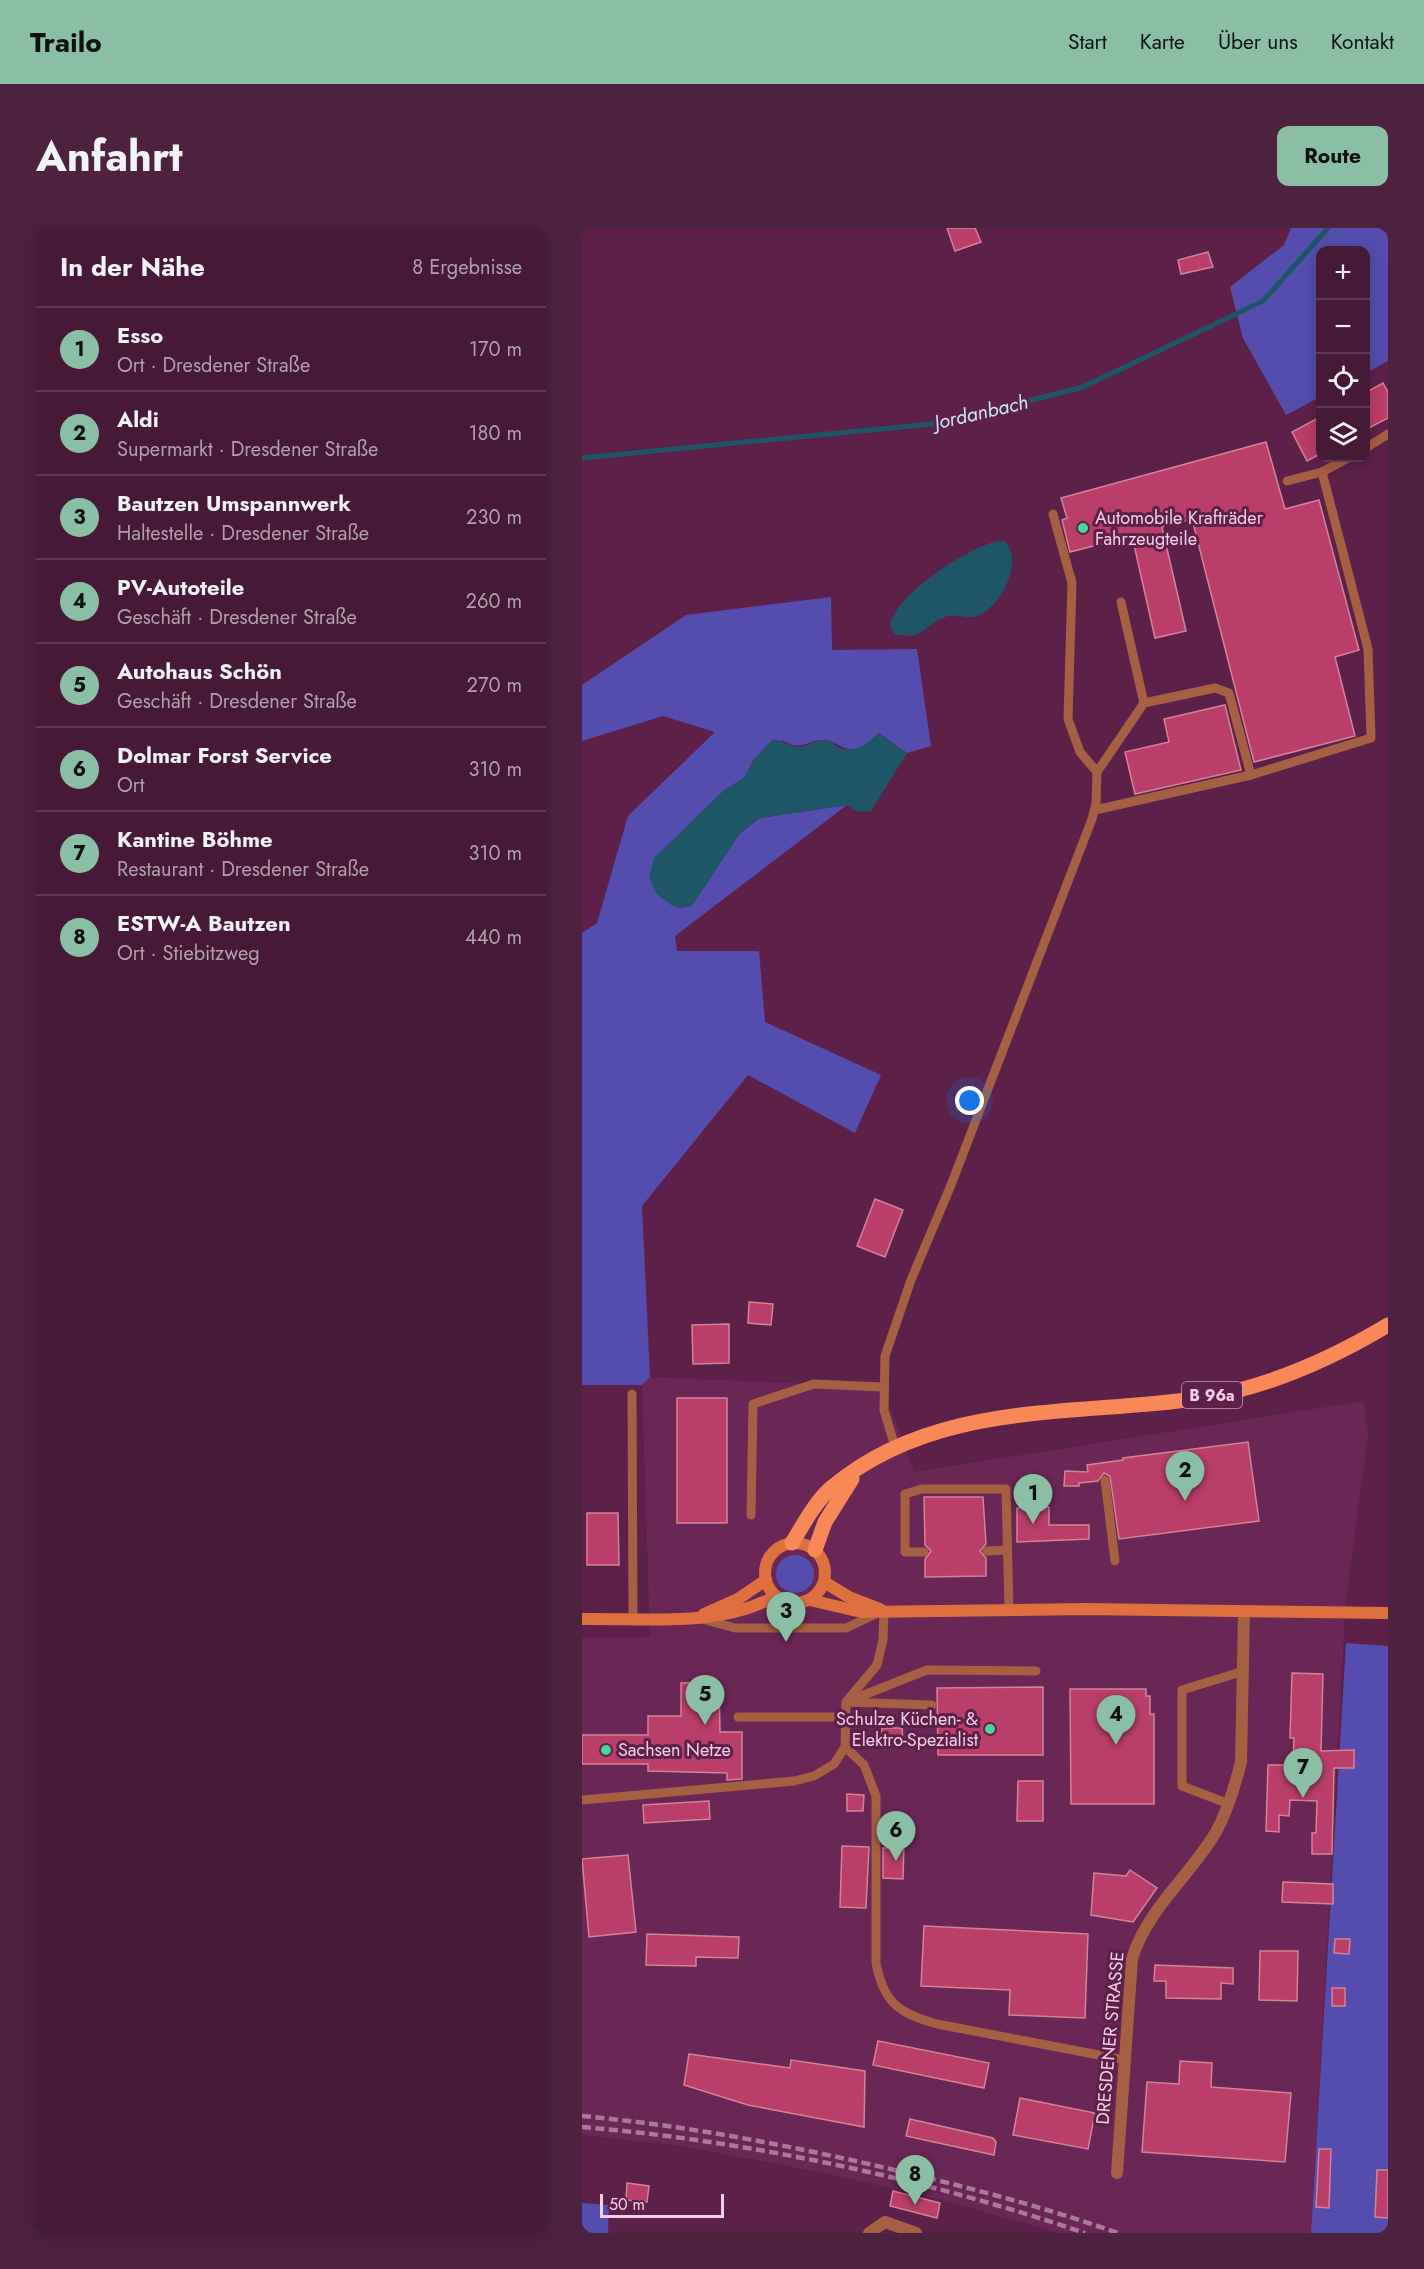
<!DOCTYPE html>
<html lang="de">
<meta charset="utf-8">
<style>
:root{--surface:#461937;--page:#4d223f;--text:#f1f3f6;--muted:#b0a0ad;--line:#5e3852;--accent:#8abfa5}
body{margin:0;font-family:Jost,sans-serif;background:var(--page);color:var(--text)}
.controls{position:absolute;right:18px;top:18px;display:grid;overflow:hidden;border-radius:12px;box-shadow:0 3px 15px #0003}
.controls button{width:54px;height:54px;display:grid;place-items:center;padding:0;border:0;border-bottom:2px solid var(--line);background:var(--surface);color:var(--text);font:30px sans-serif}
.scale{position:absolute;left:18px;bottom:15px;width:124px;box-sizing:border-box;padding-left:6px;border:3px solid #f4cee4;border-top:0;font-size:16px;line-height:21px;white-space:nowrap;color:#f4cee4;-webkit-text-stroke:4px #5d2149;paint-order:stroke}
.you{position:absolute;left:388px;top:873px;width:21px;height:21px;margin:-15px;border:4px solid #fff;border-radius:50%;background:#1a73e8;box-shadow:0 0 0 9px #1a73e833}
.badge{display:grid;place-items:center;width:39px;height:39px;border-radius:50%;background:var(--accent);color:#111;font-size:20px;font-weight:700}
.pin{position:absolute;translate:-50% -50px;filter:drop-shadow(0 2px 3px #0008)}
.pin::after{content:'';position:absolute;top:32px;width:21px;height:18px;background:inherit;clip-path:polygon(0 0,100% 0,50% 100%)}
.list{margin:0;padding:0;list-style:none}
h2{display:flex;justify-content:space-between;align-items:center;height:78px;margin:0;padding:0 24px;font-size:26px}
h2 small{font-size:20px;font-weight:400;color:var(--muted)}
.list li{display:grid;grid-template-columns:39px 1fr auto;gap:18px;align-items:center;box-sizing:border-box;height:84px;padding:0 24px;border-top:2px solid var(--line)}
.list b{display:block;font-size:22px;white-space:nowrap}
.list p{margin:0;font-size:20px;white-space:nowrap;color:var(--muted)}
.list em{font-size:20px;font-style:normal;color:var(--muted)}
.icon{flex:none;width:33px;height:33px;fill:none;stroke:currentColor;stroke-width:2;stroke-linecap:round;stroke-linejoin:round}
.map{position:relative;flex:none;width:806px;height:2005px;overflow:hidden;border-radius:12px}
header{display:flex;align-items:center;gap:36px;box-sizing:border-box;height:84px;padding:0 30px;background:var(--accent);color:#111}
header strong{font-size:28px}
nav{display:flex;gap:33px;margin-inline-start:auto;font-size:21px}
.intro{display:flex;align-items:center;justify-content:space-between;box-sizing:border-box;height:144px;padding:0 36px}
h1{margin:0;font-size:42px}
.button{padding:15px 27px;border-radius:12px;background:var(--accent);color:#111;font-size:21px;font-weight:700}
main{display:flex;gap:36px;padding:0 36px}
aside{flex:1;background:var(--surface);border-radius:12px;box-shadow:0 3px 15px #0003}
.map>svg:first-child{display:block}
.built{fill:#6a2654}
.green{fill:#544dad}
.water{fill:#1e5668}
.lines{fill:none;stroke-linecap:round;stroke-linejoin:round}
.stream{stroke:#1e5668;stroke-width:5}
.building{fill:#b93e69;stroke:#d38398;stroke-width:1.5}
.lane{stroke:#a55f43;stroke-width:9}
.street{stroke:#a55f43;stroke-width:12}
.secondary{stroke:#de7040;stroke-width:12}
.primary{stroke:#f98859;stroke-width:15}
.rail{stroke:#aa7998;stroke-width:4.5;stroke-dasharray:9 4.5;stroke-linecap:butt}
.poi-dot{fill:#4ad49c;stroke:#5d2149;stroke-width:2}
.labels{text-anchor:middle;stroke-width:6;stroke-linejoin:round;paint-order:stroke}
.shield{fill:#5d2149;stroke:#c79ab6;stroke-width:1.5}
.shield-label{font-size:16px;font-weight:bold;fill:#f4cee4}
.poi-label{font-size:18px;fill:#f4cee4;stroke:#5d2149;text-anchor:start}
.street-label{font-size:18px;fill:#f4cee4;stroke:#5d2149}
.water-label{font-size:20px;font-style:italic;fill:#c7e8f5;stroke:#5d2149}
</style>
<header>
<strong>Trailo</strong>
<nav><a>Start</a><a>Karte</a><a>Über uns</a><a>Kontakt</a></nav>
</header>
<div class="intro"><h1>Anfahrt</h1><a class="button">Route</a></div>
<main>
<aside>
<h2>In der Nähe<small>8 Ergebnisse</small></h2>
<ul class="list">
<li><span class="badge">1</span><div><b>Esso</b><p>Ort · Dresdener Straße</p></div><em>170 m</em></li>
<li><span class="badge">2</span><div><b>Aldi</b><p>Supermarkt · Dresdener Straße</p></div><em>180 m</em></li>
<li><span class="badge">3</span><div><b>Bautzen Umspannwerk</b><p>Haltestelle · Dresdener Straße</p></div><em>230 m</em></li>
<li><span class="badge">4</span><div><b>PV-Autoteile</b><p>Geschäft · Dresdener Straße</p></div><em>260 m</em></li>
<li><span class="badge">5</span><div><b>Autohaus Schön</b><p>Geschäft · Dresdener Straße</p></div><em>270 m</em></li>
<li><span class="badge">6</span><div><b>Dolmar Forst Service</b><p>Ort</p></div><em>310 m</em></li>
<li><span class="badge">7</span><div><b>Kantine Böhme</b><p>Restaurant · Dresdener Straße</p></div><em>310 m</em></li>
<li><span class="badge">8</span><div><b>ESTW-A Bautzen</b><p>Ort · Stiebitzweg</p></div><em>440 m</em></li>
</ul>
</aside>
<div class="map">
<svg width="806" height="2005" viewBox="0 0 806 2005">
<rect width="100%" height="100%" fill="#5d2149"/>
<polygon class="built" points="68,1149 301,1159 332,1244 782,1173 786,1208 764,1372 729,2005 477,2005 360,1972 252,1947 100,1918 0,1907 0,1410 68,1409 60,1157"/>
<g class="green">
<polygon points="709,0 806,0 806,133 784,145 784,22 738,22 738,169 704,187 661,110 648,59 702,17"/>
<path d="M249 369 250 422 335 421 349 518 325 525 297 505C292 509 285 517 279 520 266 525 259 517 248 513 228 508 221 526 200 512L171 532 163 549 140 564 98 680 109 678 158 605 178 590 265 577 93 708 95 723H177L183 794 299 847 273 905 166 847 60 978 68 1149 60 1157H0V705L15 695 46 588 133 504 81 488 0 513V457L104 387Z"/>
<circle cx="213" cy="1346" r="19"/>
<polygon points="764,1415 806,1418 806,2005 729,2005"/>
<polygon points="0,1975 27,1977 26,2005 0,2005"/>
</g>
<g class="water">
<path d="M415 313H422C444 332 417 384 391 389 382 390 373 385 363 389 342 397 341 413 313 406L308 399C311 367 386 320 415 313Z"/>
<path d="M297 505 325 525 289 583 277 584 265 577 178 590 158 605 110 678 98 680 89 677 74 665 67 649 72 630 140 564 163 549 171 532 191 511C200 512 207 519 217 519 228 518 236 510 248 513 251 514 254 518 256 519 273 527 285 515 297 505Z"/>
</g>
<g class="lines">
<polyline class="stream" points="0,230 360,195 501,159 681,73 746,0"/>
</g>
<g class="building">
<polygon points="365,0 393,0 399,14 373,23"/>
<polygon points="626,24 631,39 599,46 596,32"/>
<polygon points="801,155 806,164 806,190 783,202 783,165"/>
<polygon points="738,189 738,226 725,233 710,204"/>
<polygon points="684,214 703,281 737,272 777,422 753,429 773,508 672,534 610,291 580,299 604,403 573,410 550,308 488,324 480,292 485,290 479,270"/>
<polygon points="643,477 659,542 553,566 543,524 587,514 582,491"/>
<polygon points="293,971 321,982 303,1029 275,1018"/>
<polygon points="167,1074 191,1076 189,1097 166,1095"/>
<polygon points="147,1096 147,1135 111,1136 110,1097"/>
<rect x="95" y="1170" width="50" height="125"/>
<polygon points="666,1214 677,1293 537,1311 528,1248 522,1245 516,1253 497,1255 497,1258 482,1258 483,1243 506,1244 505,1237 541,1232 541,1230"/>
<polygon points="342,1269 401,1269 404,1316 398,1323 404,1330 404,1348 343,1349 343,1331 349,1323 343,1317"/>
<polygon points="467,1279 467,1297 507,1297 507,1311 435,1314 435,1280"/>
<polygon points="5,1285 36,1285 37,1337 5,1337"/>
<polygon points="710,1445 741,1446 739,1523 772,1522 772,1540 752,1540 750,1626 730,1626 730,1605 734,1605 735,1573 708,1572 707,1588 697,1587 697,1604 684,1603 686,1537 711,1537 712,1510 708,1510"/>
<polygon points="137,1454 138,1504 160,1504 160,1551 145,1552 145,1545 66,1543 66,1536 0,1536 0,1507 66,1507 66,1488 99,1488 99,1455"/>
<polygon points="461,1459 461,1527 356,1527 355,1460"/>
<polygon points="488,1461 564,1461 564,1468 568,1468 568,1486 572,1486 572,1576 489,1576"/>
<polygon points="300,1500 320,1500 321,1517 300,1517"/>
<polygon points="436,1553 461,1553 461,1593 435,1593"/>
<polygon points="265,1566 282,1567 281,1583 265,1583"/>
<polygon points="127,1573 128,1591 62,1595 61,1577"/>
<polygon points="306,1615 322,1615 321,1651 301,1650 301,1620 306,1620"/>
<polygon points="260,1618 287,1619 284,1680 258,1679"/>
<polygon points="46,1627 54,1704 7,1709 0,1631"/>
<polygon points="548,1642 575,1660 551,1694 509,1687 512,1645 544,1648"/>
<polygon points="701,1654 751,1656 751,1676 700,1674"/>
<polygon points="342,1698 506,1706 503,1790 427,1787 428,1762 339,1758"/>
<polygon points="65,1706 157,1709 156,1730 114,1729 114,1738 64,1737"/>
<polygon points="753,1711 768,1711 767,1726 752,1725"/>
<polygon points="678,1723 716,1723 715,1773 677,1772"/>
<polygon points="573,1737 651,1740 651,1756 639,1755 639,1771 584,1770 584,1753 572,1753"/>
<rect x="750" y="1760" width="13" height="18"/>
<polygon points="296,1813 407,1835 402,1860 291,1837"/>
<polygon points="107,1826 208,1840 209,1832 283,1843 282,1899 166,1877 102,1857"/>
<polygon points="598,1833 630,1835 629,1859 709,1865 703,1934 560,1924 565,1854 597,1856"/>
<polygon points="438,1870 513,1885 506,1921 431,1907"/>
<polygon points="328,1891 411,1910 414,1914 412,1927 324,1908"/>
<polygon points="737,1921 749,1921 747,1980 734,1979"/>
<polygon points="795,1942 806,1942 806,1990 793,1989"/>
<polygon points="45,1955 67,1958 65,1974 44,1972"/>
<polygon points="311,1963 358,1975 355,1990 308,1978"/>
</g>
<g class="lines">
<g class="lane">
<polyline points="784,220 806,206"/>
<polyline points="705,253 740,244 766,230"/>
<polyline points="471,286 490,355 486,491 498,524 515,544 562,475 633,460 647,465 669,547"/>
<polyline points="539,374 562,475"/>
<polyline points="513,582 669,547 789,510 786,421 740,244"/>
<polyline points="50,1166 51,1390"/>
<polyline points="313,1219 302,1182 303,1128 329,1052 369,957 510,591 514,575 515,544"/>
<polyline points="523,1252 533,1333"/>
<polyline points="169,1287 171,1176 232,1156 301,1159"/>
<polyline points="405,1323 425,1322"/>
<polyline points="342,1324 323,1324 323,1266 340,1261 424,1261 427,1382"/>
<polyline points="350,1477 264,1474 345,1442 454,1443"/>
<polyline points="156,1489 264,1489"/>
<path d="M263 1519 282 1537 294 1568V1735C302 1776 317 1785 355 1796L543 1832"/>
<polyline points="0,1572 212,1553 232,1548 252,1536 263,1519 264,1474 295,1437 301,1412 302,1382 264,1400 153,1400 120,1391"/>
<polyline points="647,1576 600,1558 600,1462 662,1443"/>
</g>
<g class="street">
<path d="M535 1945 550 1731C565 1681 608 1648 634 1604 646 1582 653 1558 659 1534L662 1384"/>
<polyline points="287,2005 303,1994 334,2005"/>
</g>
<g class="secondary">
<circle cx="213" cy="1345" r="30"/>
<polyline points="242,1354 267,1369 298,1381"/>
<polyline points="228,1372 279,1384 503,1381 806,1385"/>
<polyline points="122,1386 156,1371 184,1352"/>
<path d="M0 1391C64 1390 136 1400 194 1368"/>
</g>
<g class="primary">
<path d="M210 1315C221 1297 233 1274 249 1260 352 1173 488 1188 613 1171 682 1161 746 1133 806 1097"/>
<polyline points="233,1322 243,1294 270,1251"/>
</g>
<g class="rail">
<path d="M0 1888C98 1897 195 1915 291 1937 374 1956 456 1977 536 2005"/>
<path d="M0 1899C168 1913 344 1951 503 2005"/>
</g>
</g>
<g class="poi-dot">
<circle cx="501" cy="300" r="6"/>
<circle cx="408" cy="1501" r="6"/>
<circle cx="24" cy="1522" r="6"/>
</g>
<g class="labels">
<rect class="shield" x="600" y="1154" width="60" height="26" rx="4.5"/>
<g class="shield-label">
<text x="630" y="1173">B 96a</text>
</g>
<g class="poi-label">
<text x="513" y="296">Automobile Krafträder<tspan x="513" dy="21">Fahrzeugteile</tspan></text>
<text x="396" y="1497" text-anchor="end">Schulze Küchen- &amp;<tspan x="396" dy="21">Elektro-Spezialist</tspan></text>
<text x="36" y="1528">Sachsen Netze</text>
</g>
<g class="street-label">
<text transform="translate(528 1810) rotate(-85)" y="6">DRESDENER STRASSE</text>
</g>
<g class="water-label">
<text transform="translate(399 184) rotate(-13)" y="7">Jordanbach</text>
</g>
</g>
</svg>
<div class="controls">
<button>+</button>
<button>−</button>
<button><svg class="icon" aria-label="locate" viewBox="0 0 24 24"><circle cx="12" cy="12" r="6"/><path d="M12 2v4M12 18v4M2 12h4M18 12h4"/></svg></button>
<button><svg class="icon" aria-label="layers" viewBox="0 0 24 24"><path d="M12 4l9 5-9 5-9-5zM3 14l9 5 9-5"/></svg></button>
</div>
<div class="scale">50 m</div>
<div class="you"></div>
<div class="pin badge" style="left:451px;top:1296px">1</div>
<div class="pin badge" style="left:603px;top:1273px">2</div>
<div class="pin badge" style="left:204px;top:1414px">3</div>
<div class="pin badge" style="left:534px;top:1517px">4</div>
<div class="pin badge" style="left:123px;top:1497px">5</div>
<div class="pin badge" style="left:314px;top:1633px">6</div>
<div class="pin badge" style="left:721px;top:1570px">7</div>
<div class="pin badge" style="left:333px;top:1977px">8</div>
</div>
</main>
